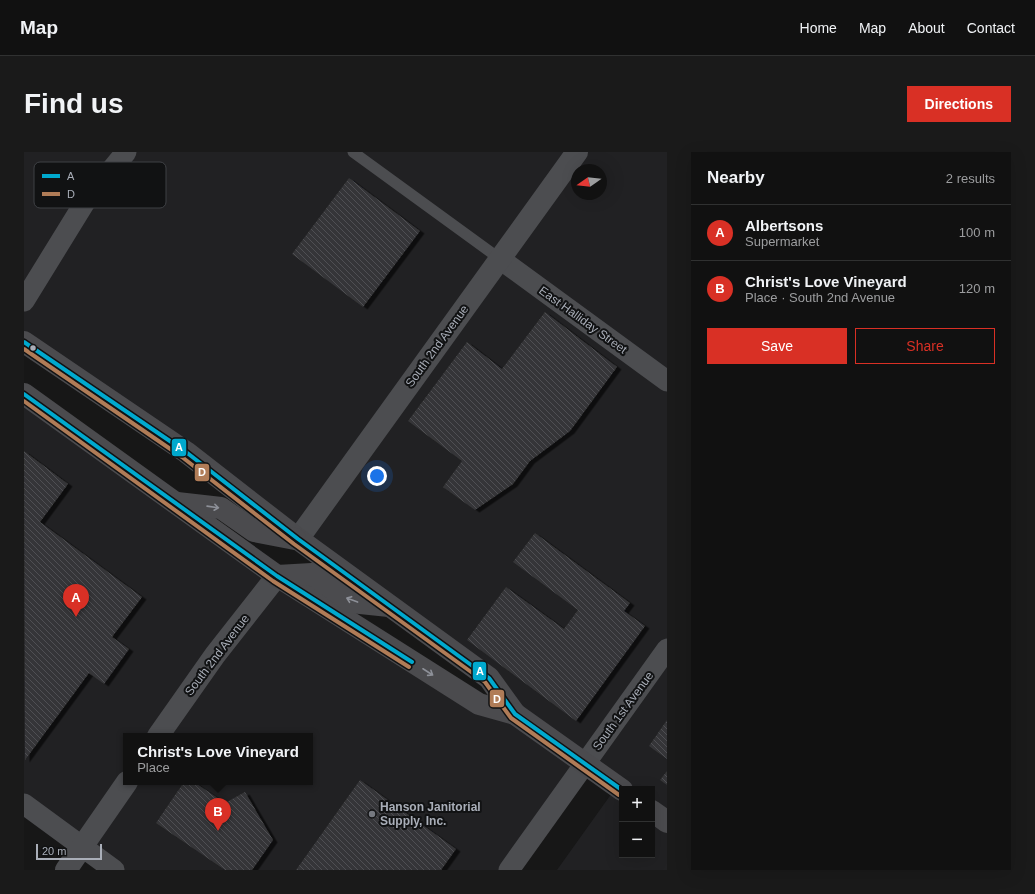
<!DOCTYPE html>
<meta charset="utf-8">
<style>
:root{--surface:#111;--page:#1a1a1a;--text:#f1f3f6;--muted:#9c9d9f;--line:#303131;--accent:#d93025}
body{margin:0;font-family:Helvetica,sans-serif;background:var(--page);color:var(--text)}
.controls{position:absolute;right:12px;bottom:12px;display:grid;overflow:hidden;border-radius:0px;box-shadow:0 4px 16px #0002}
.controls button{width:36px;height:36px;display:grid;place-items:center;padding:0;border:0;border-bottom:1px solid var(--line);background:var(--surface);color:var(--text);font:20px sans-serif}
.compass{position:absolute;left:547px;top:12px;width:36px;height:36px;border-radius:50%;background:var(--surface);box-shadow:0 4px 16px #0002;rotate:256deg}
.scale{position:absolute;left:12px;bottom:10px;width:66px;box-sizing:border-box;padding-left:4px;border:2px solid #a9aeb8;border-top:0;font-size:11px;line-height:14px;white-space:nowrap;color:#a9aeb8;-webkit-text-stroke:3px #111213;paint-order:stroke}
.you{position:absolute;left:353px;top:324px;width:14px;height:14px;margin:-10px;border:3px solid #fff;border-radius:50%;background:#1a73e8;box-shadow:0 0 0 6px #1a73e833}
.badge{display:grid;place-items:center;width:26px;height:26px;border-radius:50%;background:var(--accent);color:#fff;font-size:13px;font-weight:700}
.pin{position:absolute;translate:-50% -33px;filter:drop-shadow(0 1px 2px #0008)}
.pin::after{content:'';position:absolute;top:21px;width:14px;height:12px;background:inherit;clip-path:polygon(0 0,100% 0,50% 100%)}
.popup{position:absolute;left:99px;top:581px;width:190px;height:52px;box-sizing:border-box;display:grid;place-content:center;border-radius:0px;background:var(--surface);filter:drop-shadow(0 1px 3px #0005);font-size:13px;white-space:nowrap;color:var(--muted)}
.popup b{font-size:15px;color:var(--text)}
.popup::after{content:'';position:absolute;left:50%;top:100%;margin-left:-8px;border:8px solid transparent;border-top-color:var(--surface)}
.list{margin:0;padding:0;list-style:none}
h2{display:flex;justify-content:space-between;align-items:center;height:52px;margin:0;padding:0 16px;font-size:17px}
h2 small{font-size:13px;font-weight:400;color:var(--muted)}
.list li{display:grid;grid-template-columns:26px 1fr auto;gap:12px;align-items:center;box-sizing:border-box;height:56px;padding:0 16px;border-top:1px solid var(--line)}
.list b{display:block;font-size:15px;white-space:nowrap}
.list p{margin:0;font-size:13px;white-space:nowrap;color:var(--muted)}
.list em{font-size:13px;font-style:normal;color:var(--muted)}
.actions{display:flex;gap:8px;padding:12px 16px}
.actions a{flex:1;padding:9px 0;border:1px solid var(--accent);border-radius:0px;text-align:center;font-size:14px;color:var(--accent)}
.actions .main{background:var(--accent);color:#fff}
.map{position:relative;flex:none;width:643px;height:718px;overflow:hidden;border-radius:0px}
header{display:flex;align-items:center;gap:24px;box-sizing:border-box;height:56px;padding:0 20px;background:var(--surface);border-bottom:1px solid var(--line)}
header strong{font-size:19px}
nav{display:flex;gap:22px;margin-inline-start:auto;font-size:14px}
.intro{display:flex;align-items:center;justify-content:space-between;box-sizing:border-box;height:96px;padding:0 24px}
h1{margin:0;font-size:28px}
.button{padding:10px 18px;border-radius:0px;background:var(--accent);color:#fff;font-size:14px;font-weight:700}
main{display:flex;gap:24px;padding:0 24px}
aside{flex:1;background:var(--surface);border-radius:0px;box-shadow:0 4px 16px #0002}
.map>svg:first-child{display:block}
.built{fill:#212123;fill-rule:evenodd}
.building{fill:url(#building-back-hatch);filter:url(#shadow)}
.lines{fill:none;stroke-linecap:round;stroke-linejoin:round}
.service{stroke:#4c4d50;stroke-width:11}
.minor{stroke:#4c4d50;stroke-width:21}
.tertiary{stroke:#4c4d50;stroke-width:22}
.secondary{stroke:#4b4b4e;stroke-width:22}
.secondary-bridge{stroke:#4b4b4e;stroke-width:22}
.bus-1-casing{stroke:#111213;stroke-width:7}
.bus-2-casing{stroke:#111213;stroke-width:7}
.bus-1{stroke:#00a9ce;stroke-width:4}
.bus-2{stroke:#b07c57;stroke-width:4}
.oneway{stroke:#8d9098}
.bus-dot{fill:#a9aeb8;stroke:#111213;stroke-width:1.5}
.poi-dot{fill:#767980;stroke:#111213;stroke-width:1.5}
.labels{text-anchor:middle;stroke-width:4;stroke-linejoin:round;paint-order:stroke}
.street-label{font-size:12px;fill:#a9aeb8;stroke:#111213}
.poi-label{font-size:12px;font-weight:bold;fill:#a9aeb8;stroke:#111213;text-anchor:start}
.key{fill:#111213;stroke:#3f4145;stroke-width:1}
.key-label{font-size:11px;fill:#a9aeb8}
.line-badge{stroke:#111213;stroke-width:1.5}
.badge-label{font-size:11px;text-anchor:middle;font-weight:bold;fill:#fff}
</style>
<header>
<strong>Map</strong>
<nav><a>Home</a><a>Map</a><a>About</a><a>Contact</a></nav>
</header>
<div class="intro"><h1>Find us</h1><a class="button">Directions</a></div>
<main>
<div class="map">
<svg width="643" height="718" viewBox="0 0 643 718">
<defs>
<pattern id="building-back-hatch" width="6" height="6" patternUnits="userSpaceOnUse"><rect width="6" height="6" fill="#353537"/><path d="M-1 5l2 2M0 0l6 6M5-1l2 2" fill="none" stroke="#4f5052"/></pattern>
<filter id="shadow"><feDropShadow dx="4.5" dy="2.5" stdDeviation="0" flood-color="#0009"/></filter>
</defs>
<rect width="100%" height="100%" fill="#171717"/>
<path class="built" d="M0 0H643V718H533L593 634 562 612 486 718H90L0 652V238L253 424 490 561 465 526 0 190ZM553 18H577V42H553ZM102 584H286V630H102ZM598 637H628V703H598Z"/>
<g class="building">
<polygon points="325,26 396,79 339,155 268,102"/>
<polygon points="521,160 593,215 546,279 506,309 489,332 451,358 419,335 438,309 384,269 443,190 478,217"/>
<polygon points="0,299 44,332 16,370 118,445 88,485 105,497 80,532 65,521 1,608"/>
<polygon points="511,381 606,451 600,459 621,474 552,569 443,488 482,435 540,477 554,458 489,410"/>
<polygon points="643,568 643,607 625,594"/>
<polygon points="643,619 643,633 636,628"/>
<polygon points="336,628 432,697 417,718 272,718"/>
<polygon points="160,630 170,630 201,651 221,640 249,688 228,718 201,718 132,671"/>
</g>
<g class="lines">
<polyline class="service" points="329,0 476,107"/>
<g class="minor">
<polyline points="476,107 643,229"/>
<polyline points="0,149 61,50 102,0"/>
<polyline points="0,652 90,718"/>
<polyline points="485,718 643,497"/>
</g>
<g class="tertiary">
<polyline points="274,387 553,0"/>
<polyline points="134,584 191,503 253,424"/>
<polyline points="42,718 103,630"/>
</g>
<g class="secondary">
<polyline points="0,190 162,300 274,387 465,526 491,562"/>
<polyline points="0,242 253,424 455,552 491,562"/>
<polyline points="153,351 197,356 230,379 271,387"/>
<polyline points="253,424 288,422 327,450 365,454"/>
<polyline points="628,659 643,670"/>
</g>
<polyline class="secondary-bridge" points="491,562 598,638"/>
<defs>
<g id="bus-1">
<polyline points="0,190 162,300 274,387 465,526 491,562 598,638"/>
<polyline points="0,242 253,424 388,510"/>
</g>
<g id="bus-2">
<polyline points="0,197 158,305 270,392 461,530 487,566 595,643"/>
<polyline points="0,249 249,429 385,515"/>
</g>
</defs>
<use href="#bus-1" class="bus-1-casing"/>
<use href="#bus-2" class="bus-2-casing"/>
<use href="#bus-1" class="bus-1"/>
<use href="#bus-2" class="bus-2"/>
</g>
<defs><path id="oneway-shaft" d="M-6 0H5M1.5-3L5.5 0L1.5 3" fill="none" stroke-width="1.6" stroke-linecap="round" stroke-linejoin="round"/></defs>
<g class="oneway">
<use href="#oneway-shaft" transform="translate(189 355) rotate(8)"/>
<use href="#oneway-shaft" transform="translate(328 448) rotate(-160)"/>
<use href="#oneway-shaft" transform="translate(404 520) rotate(33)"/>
</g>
<circle class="bus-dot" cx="9" cy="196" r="3.5"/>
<circle class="poi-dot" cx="348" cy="662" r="4"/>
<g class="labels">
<g class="street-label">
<text transform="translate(559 168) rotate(36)" y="4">East Halliday Street</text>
<text transform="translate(413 194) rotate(-54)" y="4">South 2nd Avenue</text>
<text transform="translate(193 503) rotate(-53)" y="4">South 2nd Avenue</text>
<text transform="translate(599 559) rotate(-54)" y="4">South 1st Avenue</text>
</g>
<g class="poi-label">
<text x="356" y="659">Hanson Janitorial<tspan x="356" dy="14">Supply, Inc.</tspan></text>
</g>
</g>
<rect x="10" y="10" width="132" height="46" rx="6" class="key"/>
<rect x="18" y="22" width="18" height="4" fill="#00a9ce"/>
<rect x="18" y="40" width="18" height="4" fill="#b07c57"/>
<g class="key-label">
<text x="43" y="28">A</text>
<text x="43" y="46">D</text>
</g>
<g class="line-badge">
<rect x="147" y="286" width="16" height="19" rx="4" fill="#00a9ce"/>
<rect x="170" y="311" width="16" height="19" rx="4" fill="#b07c57"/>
<rect x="448" y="509" width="15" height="20" rx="4" fill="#00a9ce"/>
<rect x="465" y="537" width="16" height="19" rx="4" fill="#b07c57"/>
</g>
<g class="badge-label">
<text x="155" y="299">A</text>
<text x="178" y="324">D</text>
<text x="456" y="523">A</text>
<text x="473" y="551">D</text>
</g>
</svg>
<div class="controls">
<button>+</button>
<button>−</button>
</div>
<svg class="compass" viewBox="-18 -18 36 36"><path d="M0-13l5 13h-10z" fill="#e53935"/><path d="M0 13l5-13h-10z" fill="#9c9d9f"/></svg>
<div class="scale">20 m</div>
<div class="you"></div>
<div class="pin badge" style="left:52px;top:465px">A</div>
<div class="pin badge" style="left:194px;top:679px">B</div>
<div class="popup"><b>Christ's Love Vineyard</b>Place</div>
</div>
<aside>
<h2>Nearby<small>2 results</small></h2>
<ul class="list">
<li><span class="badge">A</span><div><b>Albertsons</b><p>Supermarket</p></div><em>100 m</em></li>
<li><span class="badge">B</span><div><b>Christ's Love Vineyard</b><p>Place · South 2nd Avenue</p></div><em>120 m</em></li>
</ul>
<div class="actions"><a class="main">Save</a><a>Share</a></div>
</aside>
</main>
